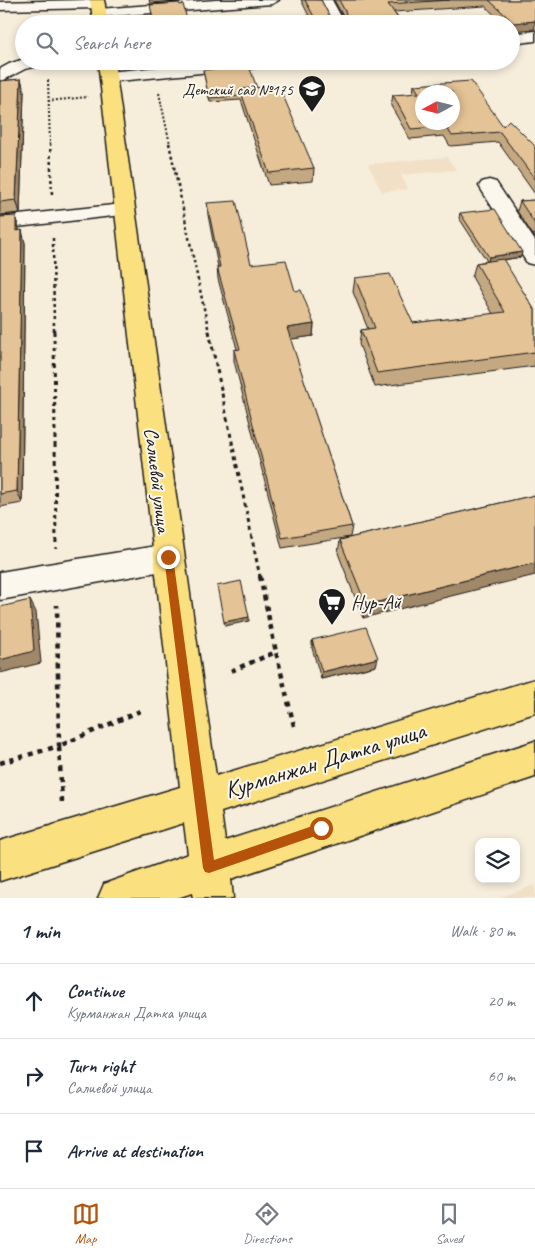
<!DOCTYPE html>
<meta charset="utf-8">
<style>
:root{--surface:#fff;--page:#f2f2f3;--text:#1f2937;--muted:#747a83;--line:#e0e1e3;--accent:#b45309}
body{margin:0;font-family:Caveat,sans-serif;background:var(--page);color:var(--text)}
.controls{position:absolute;right:15px;bottom:15px;display:grid;overflow:hidden;border-radius:10px;box-shadow:0 2px 8px #0003}
.controls button{width:45px;height:45px;display:grid;place-items:center;padding:0;border:0;border-bottom:1px solid var(--line);background:var(--surface);color:var(--text);font:25px sans-serif}
.compass{position:absolute;left:415px;top:85px;width:45px;height:45px;border-radius:50%;background:var(--surface);box-shadow:0 2px 8px #0003;rotate:263deg}
.stop{position:absolute;width:15px;height:15px;margin:-11px;border:4px solid #b45309;border-radius:50%;background:#fff}
.stop.end{background:#b45309;border-color:#fff;box-shadow:0 1px 5px #0008}
.list{margin:0;padding:0;list-style:none}
h2{display:flex;justify-content:space-between;align-items:center;height:65px;margin:0;padding:0 20px;font-size:21px}
h2 small{font-size:16px;font-weight:400;color:var(--muted)}
.list li{display:grid;grid-template-columns:32px 1fr auto;gap:15px;align-items:center;box-sizing:border-box;height:75px;padding:0 20px;border-top:1px solid var(--line)}
.list b{display:block;font-size:19px;white-space:nowrap}
.list p{margin:0;font-size:16px;white-space:nowrap;color:var(--muted)}
.list em{font-size:16px;font-style:normal;color:var(--muted)}
.icon{flex:none;width:28px;height:28px;fill:none;stroke:currentColor;stroke-width:2;stroke-linecap:round;stroke-linejoin:round}
.map{position:relative;flex:none;width:535px;height:898px;overflow:hidden}
.search{position:absolute;background:var(--surface);box-shadow:0 2px 8px #0003;left:15px;right:15px;top:15px;height:55px;display:flex;align-items:center;gap:12px;box-sizing:border-box;padding:0 18px;border-radius:28px;color:var(--muted);font-size:19px}
.sheet{height:290px;background:var(--surface)}
nav{display:flex;justify-content:space-around;align-items:center;box-sizing:border-box;height:70px;border-top:1px solid var(--line);background:var(--surface);font-size:14px;color:var(--muted)}
nav a{display:grid;justify-items:center;gap:2px}
nav .on{color:var(--accent)}
.map>svg:first-child{display:block}
.built{fill:#f1e0c6}
.lines{fill:none;stroke-linecap:round;stroke-linejoin:round}
.minor-casing{stroke:#1c1c1c;stroke-width:3}
.major-casing{stroke:#1c1c1c;stroke-width:3}
.path-far3{stroke:#1c1c1c;stroke-width:2;stroke-dasharray:2 2;stroke-linecap:butt}
.path-far2{stroke:#1c1c1c;stroke-width:2.5;stroke-dasharray:3 3;stroke-linecap:butt}
.path-far1{stroke:#1c1c1c;stroke-width:3;stroke-dasharray:4 4;stroke-linecap:butt}
.path{stroke:#1c1c1c;stroke-width:4.5;stroke-dasharray:5 5;stroke-linecap:butt}
.minor{fill:#fbf7ec;fill-rule:evenodd}
.major{fill:#fbe080;fill-rule:evenodd}
.wall{fill:#c4a881;stroke:#1c1c1c}
.shaded-wall{fill:#a08869;stroke:#1c1c1c}
.building{fill:#e4c396;stroke:#1c1c1c;fill-rule:evenodd}
.route{fill:#b45309}
.labels{text-anchor:middle;stroke-width:4;stroke-linejoin:round;paint-order:stroke}
.far-poi-label{font-size:16px;fill:#1c1c1c;stroke:#fbf7ec;text-anchor:end}
.street-label{font-size:20px;fill:#1c1c1c;stroke:#fbf7ec}
.poi-label{font-size:20px;fill:#1c1c1c;stroke:#fbf7ec;text-anchor:start}
.near-street-label{font-size:24px;fill:#1c1c1c;stroke:#fbf7ec}
</style>
<div class="map">
<svg width="535" height="898" viewBox="0 0 535 898">
<rect width="100%" height="100%" fill="#f6eddb"/>
<filter id="ink" filterUnits="userSpaceOnUse"><feTurbulence type="fractalNoise" baseFrequency=".02" numOctaves="2"/><feDisplacementMap in="SourceGraphic" scale="10" xChannelSelector="R" yChannelSelector="G"/><feConvolveMatrix kernelMatrix="1 2 1 2 8 2 1 2 1" color-interpolation-filters="sRGB"/></filter>
<g filter="url(#ink)">
<g class="built">
<polygon points="447,157 456,170 401,175 408,189 382,192 368,164"/>
<polygon points="535,885 535,898 498,898"/>
</g>
<g class="lines">
<defs>
<g id="minor">
<polygon points="86,0 99,0 105,4 103,7 98,8 0,10 0,2"/>
<polygon points="216,0 279,0 272,4 99,17 94,16 92,13 94,10 99,9"/>
<polygon points="318,0 332,0 344,22 343,24 331,24"/>
<polygon points="535,31 535,41 511,44 511,34"/>
<polygon points="24,59 24,61 49,61 47,64 25,69 0,82 0,69 9,64"/>
<polygon points="221,61 281,61 279,64 273,66 108,82 102,80 100,77 102,74 108,72"/>
<polygon points="489,180 496,182 535,241 535,265 527,263 479,186 482,182"/>
<polygon points="123,204 130,206 133,210 130,214 0,229 0,217"/>
<polygon points="168,544 179,548 183,557 179,566 168,570 0,600 0,572"/>
</g>
<g id="major">
<polygon points="90,0 104,0 108,24 94,24"/>
<polygon points="98,61 114,61 216,776 535,679 535,713 221,812 225,841 535,741 535,777 231,879 233,898 193,898 192,893 177,898 98,898 104,884 188,854 184,823 0,881 0,841 180,787"/>
</g>
</defs>
<use href="#minor" class="minor-casing"/>
<use href="#major" class="major-casing"/>
<g class="path-far3">
<polyline points="295,67 359,61"/>
<polyline points="48,80 50,144"/>
<polyline points="159,93 170,144"/>
<polyline points="48,101 88,97"/>
</g>
<g class="path-far2">
<polyline points="50,143 52,196"/>
<polyline points="169,143 209,332"/>
<polyline points="53,238 54,332"/>
</g>
<g class="path-far1">
<polyline points="54,331 56,549"/>
<polyline points="209,331 260,577"/>
</g>
<g class="path">
<polyline points="260,576 276,652"/>
<polyline points="231,671 276,652 295,730"/>
<polyline points="0,763 59,746 57,605"/>
<polyline points="62,802 59,746 140,711"/>
</g>
<use href="#minor" class="minor"/>
<use href="#major" class="major"/>
</g>
<g class="wall">
<polygon points="149,0 178,0 178,1 150,3"/>
<polygon points="301,0 321,0 330,17 344,18 334,0 535,0 512,31 511,24 504,24 485,6 394,12 402,24 313,24"/>
<polygon points="164,61 195,61 195,62 165,64"/>
<polygon points="203,70 257,88 314,168 313,181 269,185 241,100 210,102"/>
<polygon points="21,79 24,91 20,213 0,215 0,81"/>
<polygon points="414,85 503,126 535,146 535,194 498,142 450,146 444,136 410,139 391,106 393,95 413,94"/>
<polygon points="535,200 535,238 517,211 520,201"/>
<polygon points="207,203 251,264 295,291 314,324 313,336 290,339 352,526 350,537 282,548 234,361 234,350 237,349 218,279 217,267 218,267 208,215"/>
<polygon points="460,213 521,257 503,260 534,309 535,309 535,366 375,387 359,344 361,330 368,329 353,292 355,278 413,323 493,314 472,277 476,263 487,261 459,218"/>
<polygon points="0,217 19,229 19,230 25,243 22,503 0,507"/>
<polygon points="535,495 363,618 338,553 340,540"/>
<polygon points="312,640 376,666 321,679 312,648"/>
</g>
<g class="shaded-wall">
<polygon points="535,21 535,29 512,31 514,23"/>
<polygon points="21,79 24,91 20,213 16,200"/>
<polygon points="16,216 19,229 19,244 16,231"/>
<polygon points="22,230 25,243 22,503 17,491"/>
<polygon points="522,252 521,257 488,262 489,257"/>
<polygon points="314,324 313,336 286,340 287,328"/>
<polygon points="535,563 535,575 363,618 366,605"/>
<polygon points="30,600 36,612 41,663 0,673 0,660"/>
<polygon points="249,617 249,621 225,626 224,622"/>
<polygon points="378,658 376,666 321,679 322,672"/>
</g>
<g class="building">
<polygon points="305,0 321,0 330,17 344,18 346,13 339,0 450,0 388,4 402,24 318,24"/>
<polygon points="489,0 535,0 535,21 514,23"/>
<polygon points="179,3 180,5 183,4 188,24 154,24 150,5"/>
<polygon points="249,66 257,88 240,89 240,96 209,98 203,70"/>
<polygon points="21,79 16,200 0,202 0,81"/>
<path d="M471 81 503 126 509 120 535 146V179L500 132 452 136 446 126 411 129 393 95 419 93 414 85ZM422 92H452V122H422Z"/>
<polygon points="279,86 314,168 269,173 240,89"/>
<polygon points="535,200 535,224 520,201"/>
<polygon points="236,201 251,264 286,260 295,291 301,290 314,324 287,328 352,526 282,538 234,350 240,349 217,267 220,267 207,203"/>
<polygon points="495,209 522,252 489,257 460,213"/>
<polygon points="16,216 16,231 22,230 17,491 0,494 0,217"/>
<polygon points="503,259 534,309 535,309 535,352 377,373 361,330 375,328 355,278 390,274 413,323 505,312 476,263"/>
<polygon points="535,495 535,563 366,605 340,540"/>
<polygon points="241,581 249,617 224,622 217,586"/>
<polygon points="30,600 34,651 0,660 0,607"/>
<polygon points="366,627 378,658 322,672 312,640"/>
</g>
</g>
<polygon class="route" points="168,553 173,557 214,860 321,823 325,824 327,828 325,833 321,834 209,873 205,872 203,868 164,557"/>
<defs>
<symbol id="school-pin" viewBox="-11 -11 22 30"><path d="M0 17L-7.5 6A9.5 9.5 0 1 1 7.5 6Z" fill="#1c1c1c" stroke="#fbf7ec"/><path d="M0-5L7-2L0 1L-7-2ZM-4 1L0 2.5L4 1V4Q0 6-4 4Z" fill="#fff"/></symbol>
<symbol id="supermarket-pin" viewBox="-11 -11 22 30"><path d="M0 17L-7.5 6A9.5 9.5 0 1 1 7.5 6Z" fill="#1c1c1c" stroke="#fbf7ec"/><path d="M-6-5.5h2.5l.6 2H6L4.5 2H-2.5L-4.4-4H-6ZM-1.5 3.2a1.3 1.3 0 1 0 .1 0ZM3 3.2a1.3 1.3 0 1 0 .1 0Z" fill="#fff"/></symbol>
</defs>
<g fill-rule="evenodd">
<use href="#school-pin" x="296" y="73" width="32" height="43"/>
<use href="#supermarket-pin" x="316" y="586" width="32" height="43"/>
</g>
<g class="labels">
<g class="far-poi-label">
<text x="293" y="95">Детский сад №175</text>
</g>
<g class="street-label">
<text transform="translate(158 480) rotate(83)" y="7">Салиевой улица</text>
</g>
<g class="poi-label">
<text x="351" y="609">Нур-Ай</text>
</g>
<g class="near-street-label">
<text transform="translate(325 760) rotate(-17)" y="8">Курманжан Датка улица</text>
</g>
</g>
</svg>
<div class="controls">
<button><svg class="icon" aria-label="layers" viewBox="0 0 24 24"><path d="M12 4l9 5-9 5-9-5zM3 14l9 5 9-5"/></svg></button>
</div>
<svg class="compass" viewBox="-18 -18 36 36"><path d="M0-13l5 13h-10z" fill="#e53935"/><path d="M0 13l5-13h-10z" fill="#747a83"/></svg>
<div class="stop" style="left:321px;top:828px"></div>
<div class="stop end" style="left:168px;top:557px"></div>
<div class="search"><svg class="icon" aria-label="search" viewBox="0 0 24 24"><circle cx="10" cy="10" r="6"/><path d="M15 15l6 6"/></svg>Search here</div>
</div>
<section class="sheet">
<h2>1 min<small>Walk · 80 m</small></h2>
<ul class="list">
<li><svg class="icon" aria-label="ahead" viewBox="0 0 24 24"><path d="M12 20V5M6 11l6-6 6 6"/></svg><div><b>Continue</b><p>Курманжан Датка улица</p></div><em>20 m</em></li>
<li><svg class="icon" aria-label="right" viewBox="0 0 24 24"><path d="M7 20v-9h11M14 6l5 5-5 5"/></svg><div><b>Turn right</b><p>Салиевой улица</p></div><em>60 m</em></li>
<li><svg class="icon" aria-label="arrive" viewBox="0 0 24 24"><path d="M6 21V4h12l-3 4 3 4H6"/></svg><div><b>Arrive at destination</b></div></li>
</ul>
</section>
<nav>
<a class="on"><svg class="icon" aria-label="map" viewBox="0 0 24 24"><path d="M3 6l6-2 6 2 6-2v14l-6 2-6-2-6 2zM9 4v14M15 6v14"/></svg>Map</a>
<a><svg class="icon" aria-label="directions" viewBox="0 0 24 24"><path d="M12 3l9 9-9 9-9-9zM9 14v-3h6M13 9l2 2-2 2"/></svg>Directions</a>
<a><svg class="icon" aria-label="saved" viewBox="0 0 24 24"><path d="M7 4h10v16l-5-4-5 4z"/></svg>Saved</a>
</nav>
